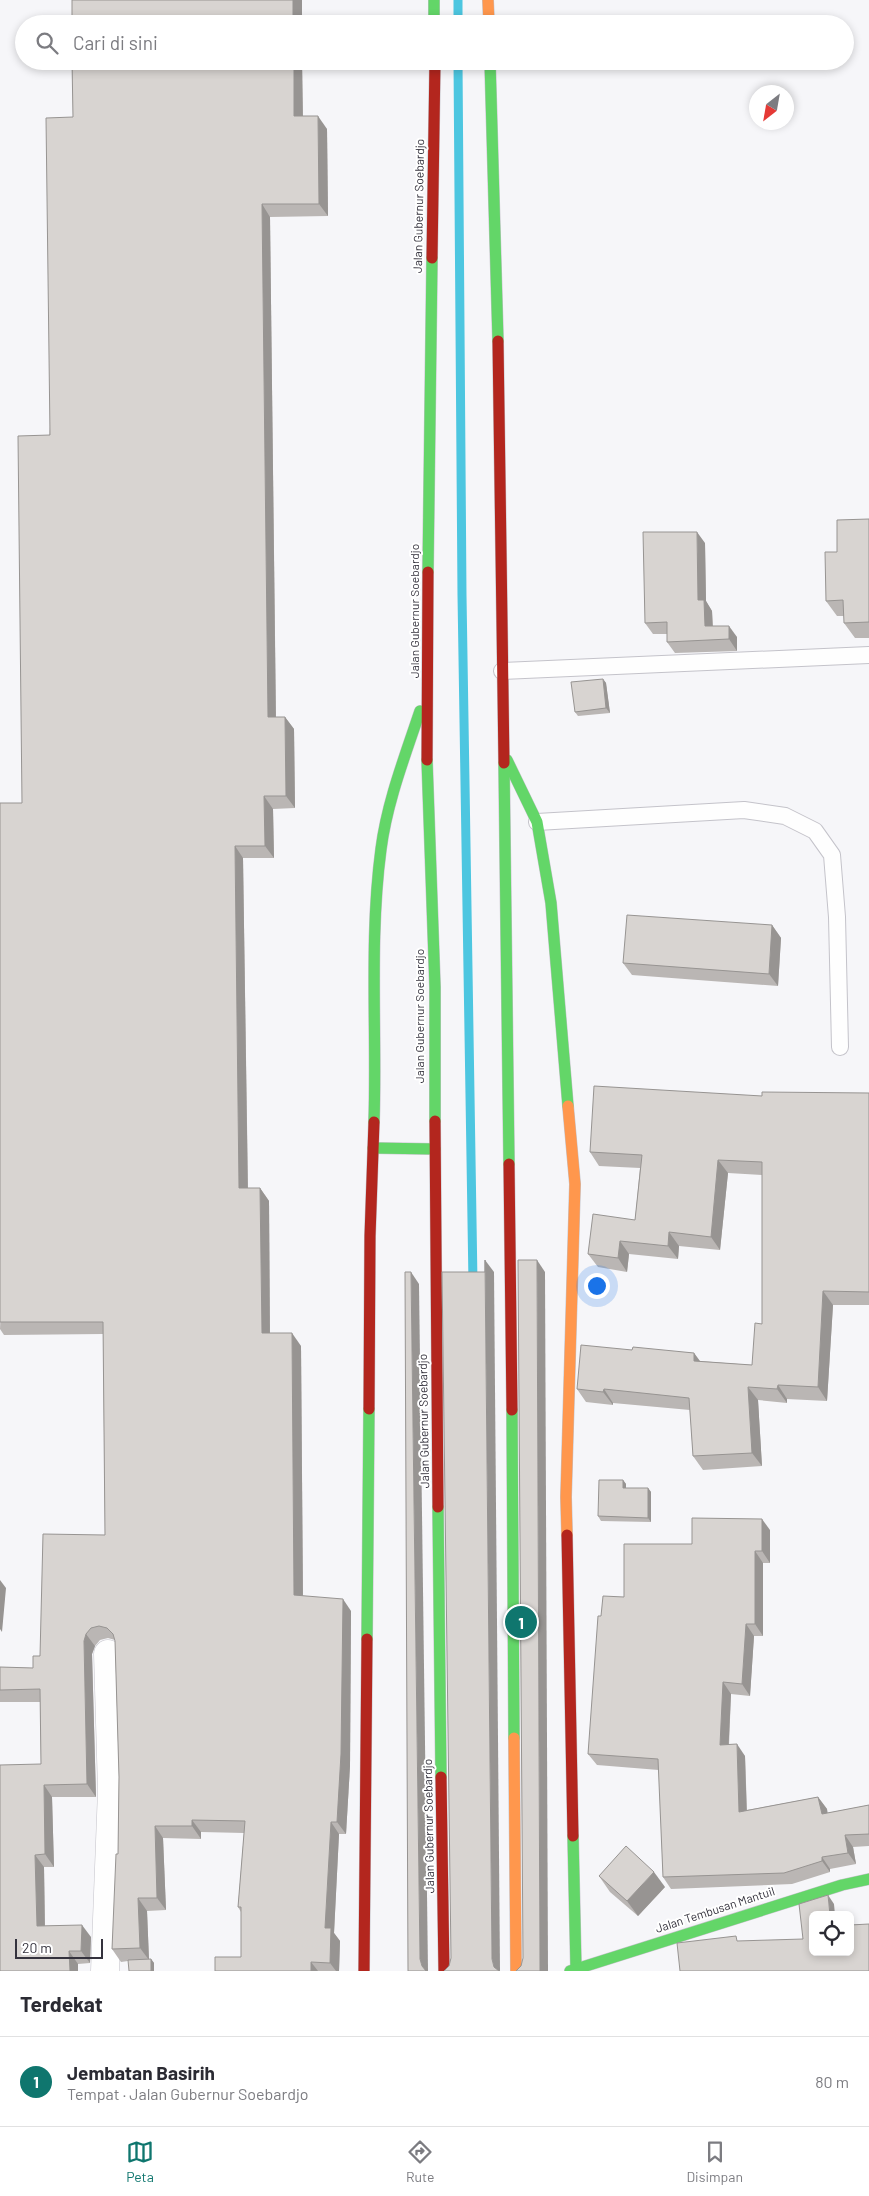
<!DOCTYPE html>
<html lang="id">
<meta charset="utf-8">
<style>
:root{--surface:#fff;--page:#f7f7f7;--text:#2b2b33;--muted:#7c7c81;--line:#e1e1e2;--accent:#0f766e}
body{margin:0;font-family:Barlow,sans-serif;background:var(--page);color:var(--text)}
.controls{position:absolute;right:15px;bottom:15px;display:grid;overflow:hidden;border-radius:8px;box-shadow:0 2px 8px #0003}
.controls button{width:45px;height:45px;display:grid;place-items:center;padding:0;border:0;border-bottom:1px solid var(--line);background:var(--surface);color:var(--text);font:25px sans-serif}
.compass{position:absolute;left:749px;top:85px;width:45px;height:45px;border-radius:50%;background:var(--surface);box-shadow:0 2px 8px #0003;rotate:211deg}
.scale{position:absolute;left:15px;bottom:12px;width:88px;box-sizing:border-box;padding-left:5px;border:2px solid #34323d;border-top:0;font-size:14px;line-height:18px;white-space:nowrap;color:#34323d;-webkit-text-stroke:4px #fff;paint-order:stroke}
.you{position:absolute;left:596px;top:1285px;width:18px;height:18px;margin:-12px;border:4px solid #fff;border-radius:50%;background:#1a73e8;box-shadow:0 0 0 8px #1a73e833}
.badge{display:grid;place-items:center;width:32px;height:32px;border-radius:50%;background:var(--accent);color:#fff;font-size:16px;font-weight:700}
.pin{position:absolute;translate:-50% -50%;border:2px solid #fff;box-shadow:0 1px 5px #0006}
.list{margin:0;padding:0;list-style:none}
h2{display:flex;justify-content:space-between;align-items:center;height:65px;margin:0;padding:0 20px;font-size:21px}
h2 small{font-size:16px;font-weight:400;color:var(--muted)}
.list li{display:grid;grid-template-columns:32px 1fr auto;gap:15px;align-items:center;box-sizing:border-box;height:90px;padding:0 20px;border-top:1px solid var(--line)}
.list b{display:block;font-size:19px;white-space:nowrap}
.list p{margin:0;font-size:16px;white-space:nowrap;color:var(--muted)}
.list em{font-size:16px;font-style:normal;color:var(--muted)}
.icon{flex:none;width:28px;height:28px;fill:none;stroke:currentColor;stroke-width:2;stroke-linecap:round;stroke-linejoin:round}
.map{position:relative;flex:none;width:869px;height:1971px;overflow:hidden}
.search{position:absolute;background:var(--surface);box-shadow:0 2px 8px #0003;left:15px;right:15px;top:15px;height:55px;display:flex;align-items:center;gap:12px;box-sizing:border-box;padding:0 18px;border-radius:28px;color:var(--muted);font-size:19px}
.sheet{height:155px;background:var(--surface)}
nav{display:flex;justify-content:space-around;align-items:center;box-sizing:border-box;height:70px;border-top:1px solid var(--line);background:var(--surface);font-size:14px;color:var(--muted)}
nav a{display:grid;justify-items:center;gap:2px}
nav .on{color:var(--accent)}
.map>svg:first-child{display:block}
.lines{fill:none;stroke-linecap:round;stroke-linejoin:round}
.stream{stroke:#4dc6e0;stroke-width:9}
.lane-casing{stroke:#c4c3ca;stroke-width:18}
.street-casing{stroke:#c4c3ca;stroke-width:29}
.fast-casing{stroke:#c4c3ca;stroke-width:12}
.slow-casing{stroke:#c4c3ca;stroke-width:12}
.jam-casing{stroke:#c4c3ca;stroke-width:12}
.lane{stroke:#fefefe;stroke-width:16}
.street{stroke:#fefefe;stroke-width:28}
.fast{stroke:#63d668;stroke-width:11}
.slow{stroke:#ff974d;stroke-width:11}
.jam{stroke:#b3261e;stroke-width:11}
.wall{fill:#bab6b4}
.shaded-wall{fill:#979492}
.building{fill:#d8d4d1;stroke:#979492}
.labels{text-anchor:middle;stroke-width:4;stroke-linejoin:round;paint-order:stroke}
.street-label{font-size:12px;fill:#34323d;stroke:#fff}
</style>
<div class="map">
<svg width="869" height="1971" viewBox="0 0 869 1971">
<rect width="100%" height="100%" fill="#f6f6f9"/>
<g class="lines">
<g class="stream">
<polyline points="458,0 458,24"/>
<polyline points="458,61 462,595 473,1283"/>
</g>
<defs>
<g id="lane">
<polyline points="502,671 869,655"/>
<polyline points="537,822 744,810 785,816 815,831 832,855 837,917 840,1047"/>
</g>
<polyline id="street" points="105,1971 112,1790 108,1654"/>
<g id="fast">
<polyline points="434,0 434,24"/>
<polyline points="490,61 498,341"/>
<polyline points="428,572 432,258"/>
<polyline points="427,760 435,987 435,1121"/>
<polyline points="507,760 537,822 551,903 568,1106"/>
<polyline points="504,763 509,1164"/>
<path d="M374 1122C377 1032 369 939 381 849 387 802 405 756 420 711"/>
<polyline points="373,1148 435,1149"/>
<polyline points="512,1410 514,1738"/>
<polyline points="438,1507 441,1777"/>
<polyline points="367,1639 369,1409"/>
<polyline points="573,1836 576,1969"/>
<polyline points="570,1971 842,1885 869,1879"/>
</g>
<g id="slow">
<polyline points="488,0 489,24"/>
<polyline points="567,1535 566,1497 575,1184 568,1106"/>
<polyline points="514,1738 516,1971"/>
</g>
<g id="jam">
<polyline points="432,258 435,61"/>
<polyline points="498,341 504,763"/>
<polyline points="427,760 428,572"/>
<polyline points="435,1121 438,1507"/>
<polyline points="509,1164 512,1410"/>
<polyline points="369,1409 370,1236 374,1122"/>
<polyline points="567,1535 573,1836"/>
<polyline points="441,1777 444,1971"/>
<polyline points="364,1971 367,1639"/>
</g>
</defs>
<use href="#lane" class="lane-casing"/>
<use href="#street" class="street-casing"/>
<use href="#fast" class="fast-casing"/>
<use href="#slow" class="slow-casing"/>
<use href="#jam" class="jam-casing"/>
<use href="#lane" class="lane"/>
<use href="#street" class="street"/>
<use href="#fast" class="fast"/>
<use href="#slow" class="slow"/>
<use href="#jam" class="jam"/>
</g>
<g class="wall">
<polygon points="72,61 302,61 303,116 327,129 328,216 270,217 276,717 285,717 294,729 295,808 273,809 274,858 243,858 248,1188 260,1188 269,1201 270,1333 301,1346 303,1596 351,1611 350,1766 346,1834 339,1834 334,1933 340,1941 339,1971 215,1971 241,1957 241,1912 238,1907 244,1833 201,1832 201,1839 163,1838 166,1910 147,1911 149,1959 151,1959 154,1963 128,1961 121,1962 112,1949 118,1854 119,1777 115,1640 108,1638 100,1640 95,1646 92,1654 96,1797 52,1797 54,1867 44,1867 45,1926 91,1937 90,1963 78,1964 78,1971 0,1971 41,1764 40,1702 0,1702 0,1667 33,1668 105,1535 103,1334 4,1335 0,1329 22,803 73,117"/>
<polygon points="869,519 869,638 855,638 844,623 844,616 837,616 826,601 837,552"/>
<polygon points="705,543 706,601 712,611 713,626 737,637 737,651 675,653 667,642 667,634 653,634 645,623"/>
<polygon points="603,679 606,683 610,713 578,716 575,712"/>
<polygon points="772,925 781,938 778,986 632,975 623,963"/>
<polygon points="869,1093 869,1305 833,1305 827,1401 787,1399 787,1403 758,1400 762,1466 703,1470 693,1456 690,1410 613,1403 613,1405 586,1402 577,1389 632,1350 694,1353 700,1361 752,1365 762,1324 762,1175 728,1173 720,1250 679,1246 678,1259 629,1254 627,1272 598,1267 588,1254 635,1220 640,1168 599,1166 590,1152 762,1096"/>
<polygon points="623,1480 626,1484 626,1488 648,1488 651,1492 651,1522 601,1521 598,1516"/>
<polygon points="770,1530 770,1563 763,1563 763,1636 754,1636 750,1696 731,1694 729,1745 745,1756 747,1810 818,1797 827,1809 827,1813 869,1805 869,1846 853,1847 856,1864 830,1869 830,1872 792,1884 671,1889 663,1877 659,1770 597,1765 588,1754 601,1616 624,1597 692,1544"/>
<polygon points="599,1876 665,1887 638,1916 610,1892"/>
</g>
<g class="shaded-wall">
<rect x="293" y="0" width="9" height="24"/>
<polygon points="294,61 302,61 303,129 294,116"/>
<polygon points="318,116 327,129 328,216 319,204"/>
<polygon points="262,204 270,217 276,729 268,717"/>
<polygon points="697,532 705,543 706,601 712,611 713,637 705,626 698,600"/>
<polygon points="729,626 737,637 737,651 729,639"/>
<polygon points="603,679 606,683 610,713 606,708"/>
<polygon points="285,717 294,729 295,808 286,796"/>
<polygon points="264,796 273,809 274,858 265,846"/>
<polygon points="235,846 243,858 248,1201 239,1188"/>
<polygon points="772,925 781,938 778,986 769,974"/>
<polygon points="718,1160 728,1173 720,1250 711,1237"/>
<polygon points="260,1188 269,1201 270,1346 262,1333"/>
<polygon points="669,1232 679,1246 678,1259 668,1246"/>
<polygon points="620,1241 629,1254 627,1272 618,1258"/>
<polygon points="485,1260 494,1272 500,1971 497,1971 494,1967 492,1959"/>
<polygon points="537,1260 545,1272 548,1971 540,1971"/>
<polygon points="411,1272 419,1284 428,1971 425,1971 422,1966 420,1959"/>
<polygon points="823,1291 833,1305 827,1401 818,1387"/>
<polygon points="292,1333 301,1346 303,1608 294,1595"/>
<polygon points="694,1353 704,1367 694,1361"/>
<polygon points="778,1385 787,1399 787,1403 777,1389"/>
<polygon points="748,1387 758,1400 762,1466 752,1453"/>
<polygon points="604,1389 613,1403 613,1405 603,1392"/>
<polygon points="623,1480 626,1484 626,1493 623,1488"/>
<polygon points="648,1488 651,1492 651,1522 648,1518"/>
<polygon points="762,1519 770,1530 770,1563 762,1551"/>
<polygon points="755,1551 763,1563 763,1636 755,1624"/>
<polygon points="0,1580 6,1588 2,1632 0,1629"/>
<polygon points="343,1599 351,1611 350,1766 346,1834 337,1822"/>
<polygon points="746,1624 754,1636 750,1696 742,1684"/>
<polygon points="86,1634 95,1646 92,1654 96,1797 87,1784 84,1641"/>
<polygon points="723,1682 731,1694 728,1757 720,1745"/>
<polygon points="737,1744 745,1756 747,1823 739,1812"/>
<polygon points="44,1785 52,1797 54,1867 45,1854"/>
<polygon points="818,1797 827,1809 830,1826 822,1814"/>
<polygon points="192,1820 201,1832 201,1839 192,1826"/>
<polygon points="331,1822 339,1834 334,1933 340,1941 339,1971 336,1971 330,1963 325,1928"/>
<polygon points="155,1826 163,1838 166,1910 157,1898"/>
<polygon points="845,1835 853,1847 856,1864 848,1853"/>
<polygon points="35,1855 44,1867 45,1938 37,1926"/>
<polygon points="822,1857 830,1869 830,1872 822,1861"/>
<polygon points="654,1872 665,1887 638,1916 627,1901"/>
<polygon points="828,1895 834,1904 835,1915 830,1915"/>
<polygon points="138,1898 147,1911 149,1960 140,1948"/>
<polygon points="82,1925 91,1937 90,1963 81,1951"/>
<polygon points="69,1951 78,1964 78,1971 70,1971"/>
<polygon points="151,1959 154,1963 154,1971 151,1971"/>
<polygon points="311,1962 318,1971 311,1971"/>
</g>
<g class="building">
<rect x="72" y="0" width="221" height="24"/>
<polygon points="72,61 294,61 294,116 318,116 319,204 262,204 268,717 285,717 286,796 264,796 265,846 235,846 239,1188 260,1188 262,1333 292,1333 294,1595 343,1599 341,1754 337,1822 331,1822 325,1928 331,1928 330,1963 311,1962 311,1971 215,1971 215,1957 241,1957 241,1907 238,1907 245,1821 192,1820 192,1826 155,1826 157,1898 138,1898 140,1948 112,1949 116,1854 118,1854 119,1777 115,1641 113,1634 107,1628 99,1626 91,1628 86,1634 84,1641 87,1784 44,1785 45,1854 35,1855 37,1926 82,1925 81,1951 69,1951 70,1971 0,1971 0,1765 41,1764 40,1689 0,1690 0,1667 33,1668 33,1656 40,1656 43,1534 105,1535 103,1322 0,1322 0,803 22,803 18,436 50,435 46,118 73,117"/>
<polygon points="869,519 869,622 844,623 843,600 826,601 825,552 837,552 837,520"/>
<polygon points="643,532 697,532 698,600 704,600 705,626 729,626 729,639 667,642 667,622 645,623"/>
<polygon points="603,679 606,708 575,712 571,682"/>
<polygon points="627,915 772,925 769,974 623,963"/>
<polygon points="594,1086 762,1096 762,1092 869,1093 869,1292 823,1291 818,1387 778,1385 777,1389 748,1387 752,1453 693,1456 689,1398 604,1389 603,1392 577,1389 581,1345 632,1350 633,1347 694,1353 694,1361 752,1365 755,1323 762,1324 762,1162 718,1160 711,1237 669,1232 668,1246 620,1241 618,1258 588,1254 593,1214 635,1220 642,1155 590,1152"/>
<polygon points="485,1260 492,1959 494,1967 499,1971 444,1971 449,1966 451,1958 442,1272 485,1272"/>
<polygon points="518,1260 537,1260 540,1971 516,1971 521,1966 523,1958"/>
<polygon points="405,1272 411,1272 420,1959 422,1966 426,1971 408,1971"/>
<polygon points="599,1480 623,1480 623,1488 648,1488 648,1518 598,1516"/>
<polygon points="692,1518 762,1519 762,1551 755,1551 755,1624 746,1624 742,1684 723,1682 720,1745 737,1744 739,1812 818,1797 822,1814 869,1805 869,1834 845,1835 848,1853 822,1857 822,1861 784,1873 663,1877 658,1759 588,1754 598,1616 601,1616 603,1596 624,1597 624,1544 692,1544"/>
<polygon points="626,1846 654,1872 627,1901 599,1876"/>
<polygon points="828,1895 830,1915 813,1915 813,1952 850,1952 850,1925 869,1924 869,1971 680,1971 677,1943 736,1936 737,1941 803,1939 799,1904"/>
<polygon points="151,1959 151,1971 129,1971 128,1960"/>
</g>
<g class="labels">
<g class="street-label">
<text transform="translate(419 206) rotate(-89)" y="4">Jalan Gubernur Soebardjo</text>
<text transform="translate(415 611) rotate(-90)" y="4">Jalan Gubernur Soebardjo</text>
<text transform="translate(420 1016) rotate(-90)" y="4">Jalan Gubernur Soebardjo</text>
<text transform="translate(424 1421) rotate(-91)" y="4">Jalan Gubernur Soebardjo</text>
<text transform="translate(429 1826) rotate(-91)" y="4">Jalan Gubernur Soebardjo</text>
<text transform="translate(715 1910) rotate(-18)" y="4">Jalan Tembusan Mantuil</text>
</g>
</g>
</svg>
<div class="controls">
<button><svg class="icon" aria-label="locate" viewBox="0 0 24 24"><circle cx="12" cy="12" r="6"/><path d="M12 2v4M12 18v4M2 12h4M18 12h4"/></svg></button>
</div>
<svg class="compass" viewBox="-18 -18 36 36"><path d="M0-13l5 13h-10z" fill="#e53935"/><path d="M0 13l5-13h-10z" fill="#7c7c81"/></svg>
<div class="scale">20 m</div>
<div class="you"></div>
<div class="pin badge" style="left:521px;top:1622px">1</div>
<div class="search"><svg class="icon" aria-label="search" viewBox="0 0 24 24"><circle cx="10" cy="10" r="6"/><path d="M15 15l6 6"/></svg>Cari di sini</div>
</div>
<section class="sheet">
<h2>Terdekat<small></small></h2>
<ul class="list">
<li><span class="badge">1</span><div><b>Jembatan Basirih</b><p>Tempat · Jalan Gubernur Soebardjo</p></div><em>80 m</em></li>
</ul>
</section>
<nav>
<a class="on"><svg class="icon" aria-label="map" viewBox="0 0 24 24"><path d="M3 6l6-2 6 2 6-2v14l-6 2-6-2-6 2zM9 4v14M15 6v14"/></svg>Peta</a>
<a><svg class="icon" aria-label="directions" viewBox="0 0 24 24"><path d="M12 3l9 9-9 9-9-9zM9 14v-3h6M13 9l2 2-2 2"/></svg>Rute</a>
<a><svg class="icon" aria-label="saved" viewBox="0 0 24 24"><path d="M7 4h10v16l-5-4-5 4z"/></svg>Disimpan</a>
</nav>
